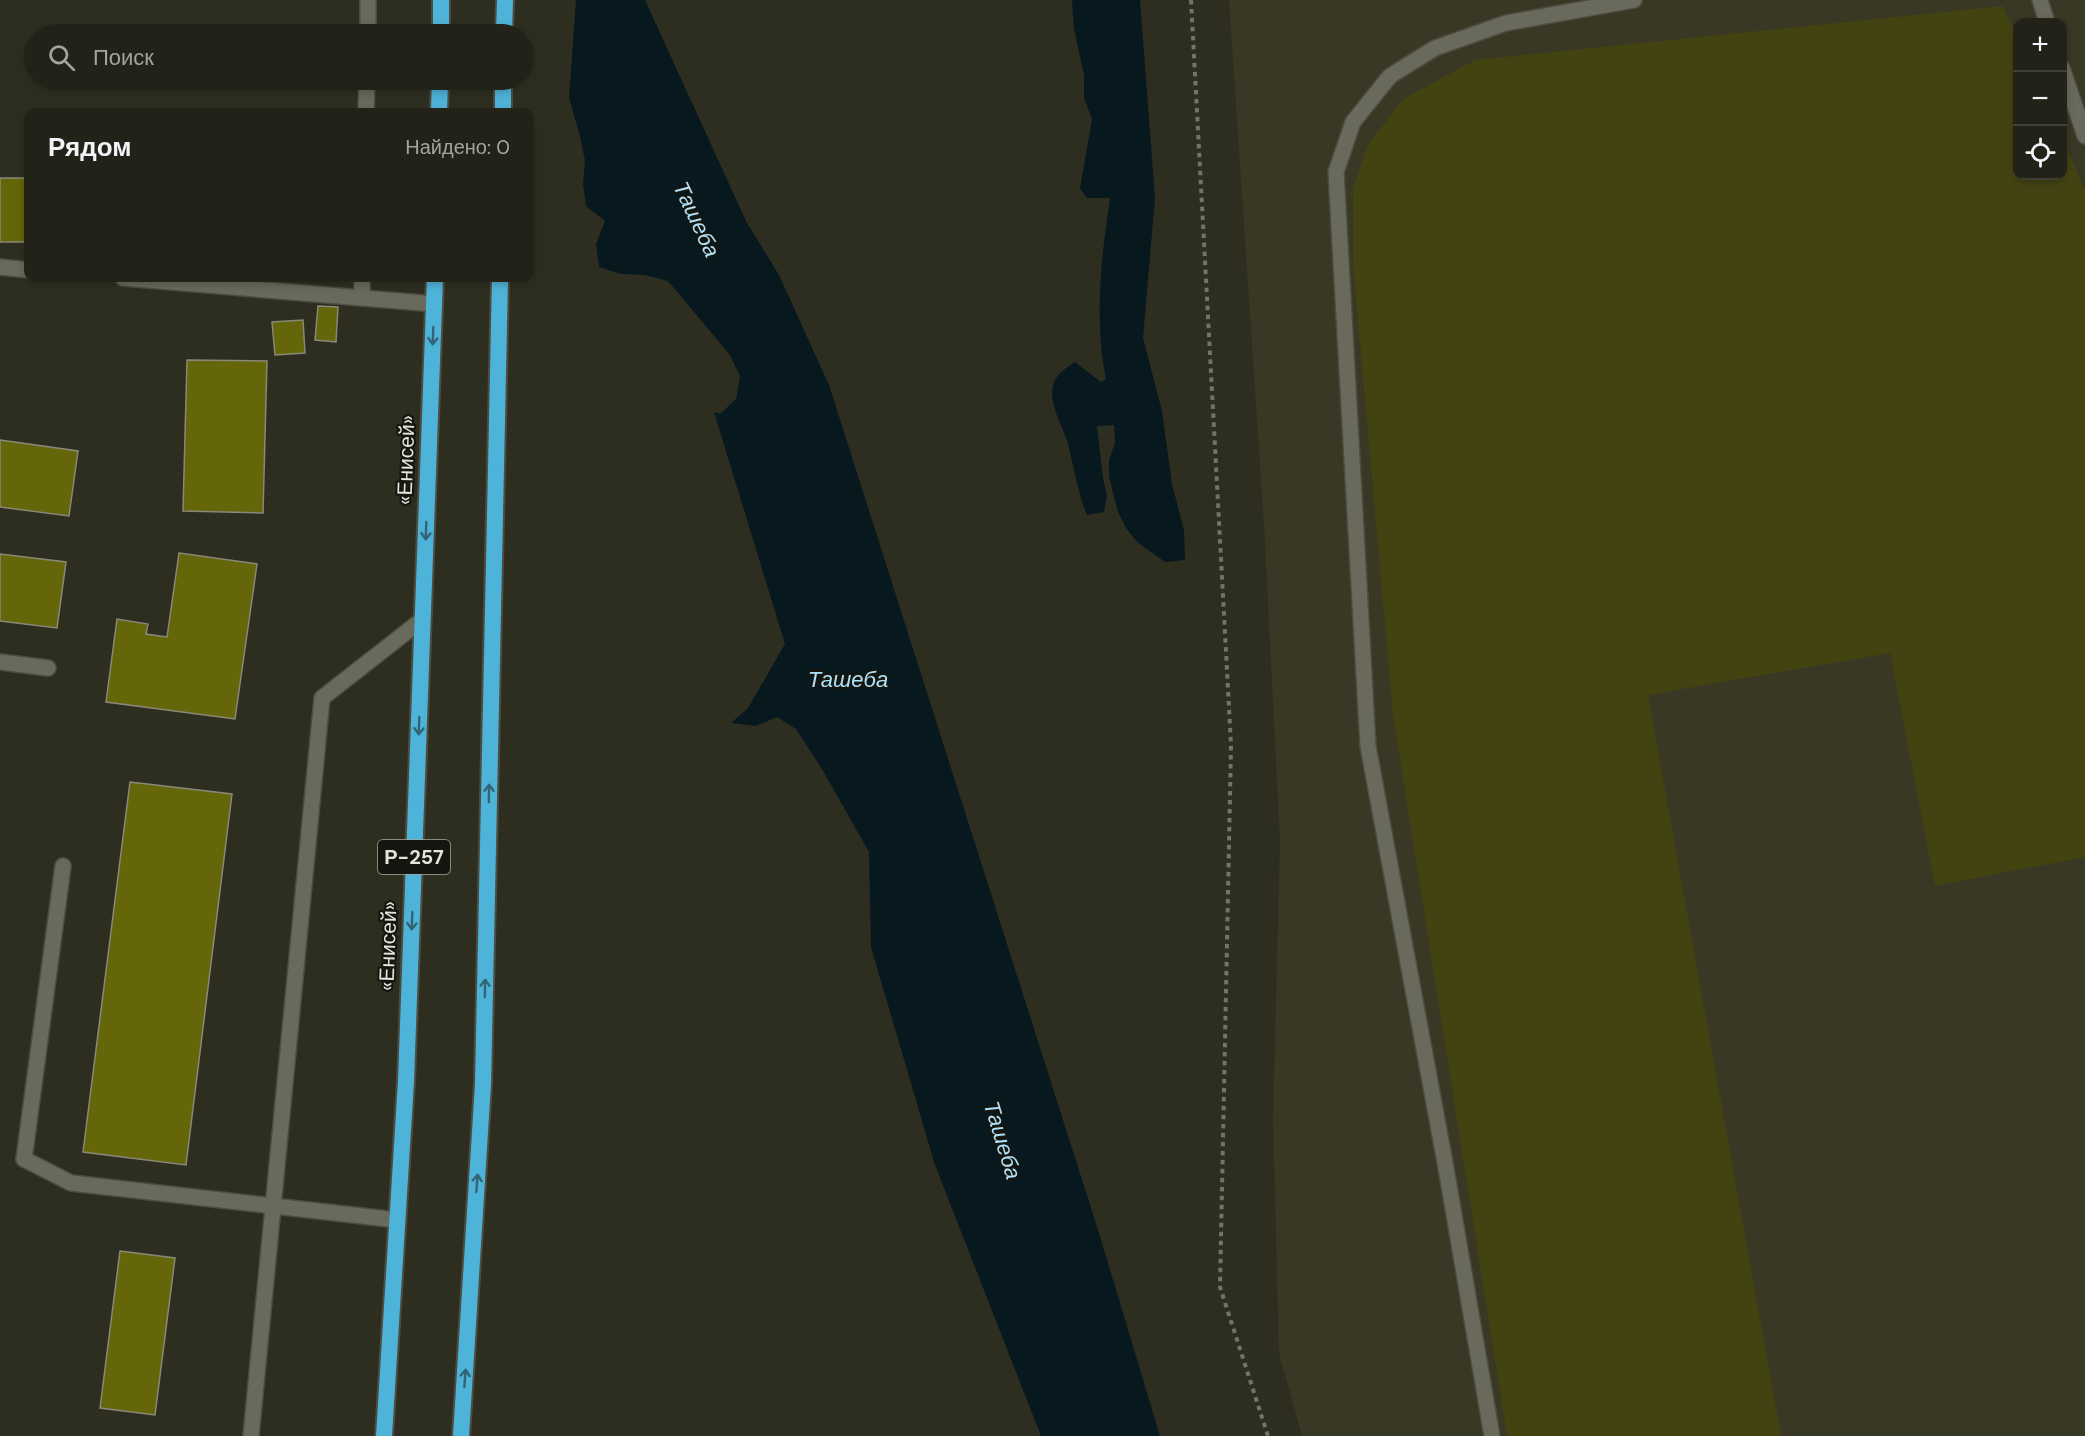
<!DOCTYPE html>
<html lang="ru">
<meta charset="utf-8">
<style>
:root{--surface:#222218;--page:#2e2f25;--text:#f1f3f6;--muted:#a2a4a2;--line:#3f3f37}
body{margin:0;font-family:"DM Sans",sans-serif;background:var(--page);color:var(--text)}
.controls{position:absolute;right:18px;top:18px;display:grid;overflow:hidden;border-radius:12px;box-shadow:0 3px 9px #0003}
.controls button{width:54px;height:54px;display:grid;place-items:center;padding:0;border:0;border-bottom:2px solid var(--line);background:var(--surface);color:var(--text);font:30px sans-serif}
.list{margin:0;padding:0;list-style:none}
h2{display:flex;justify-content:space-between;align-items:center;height:78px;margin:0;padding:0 24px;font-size:26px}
h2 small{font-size:20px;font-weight:400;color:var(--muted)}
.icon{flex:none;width:33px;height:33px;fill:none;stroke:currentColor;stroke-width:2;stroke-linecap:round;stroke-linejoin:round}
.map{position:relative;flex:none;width:2085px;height:1436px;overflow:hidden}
.search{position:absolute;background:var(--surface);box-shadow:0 3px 9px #0003;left:24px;top:24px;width:510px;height:66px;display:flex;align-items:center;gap:15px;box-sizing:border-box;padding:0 21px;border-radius:33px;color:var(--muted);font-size:22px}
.panel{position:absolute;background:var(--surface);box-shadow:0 3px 9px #0003;left:24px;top:108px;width:510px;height:174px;border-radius:12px}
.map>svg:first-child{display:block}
.built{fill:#383824;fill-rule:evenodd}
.green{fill:#434312}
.water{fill:#08181f}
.building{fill:#65650a;stroke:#888979;stroke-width:1.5}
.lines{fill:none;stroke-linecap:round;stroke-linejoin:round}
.service-casing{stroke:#4c4c40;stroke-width:18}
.trunk-casing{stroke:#4c4c40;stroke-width:20}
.path{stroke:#737367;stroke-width:4;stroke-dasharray:4.5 4.5;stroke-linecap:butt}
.service{stroke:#696a5b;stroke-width:15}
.trunk{stroke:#4eb3d8;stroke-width:16}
.oneway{stroke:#326474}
.labels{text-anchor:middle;stroke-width:4.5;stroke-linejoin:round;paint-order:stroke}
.shield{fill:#161610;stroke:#a7a7a0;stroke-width:1.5}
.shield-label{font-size:20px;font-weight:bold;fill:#e5e5dd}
.street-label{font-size:21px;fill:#e5e5dd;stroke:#161610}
.water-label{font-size:22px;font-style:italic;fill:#aee2fb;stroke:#161610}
</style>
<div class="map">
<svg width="2085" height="1436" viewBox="0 0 2085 1436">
<rect width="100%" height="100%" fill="#2e2e20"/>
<path class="built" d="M1229 0H2085V1436H1302L1279 1353 1273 1120 1280 841 1264 525ZM2018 22H2062V176H2018Z"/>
<polygon class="green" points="2003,6 2017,38 2018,176 2062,176 2063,139 2085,190 2085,857 1935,886 1890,653 1648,695 1781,1436 1507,1436 1393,715 1353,263 1353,188 1368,145 1403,99 1475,60"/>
<g class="water">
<polygon points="576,0 645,0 746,221 779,275 829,385 1099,1233 1160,1436 1041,1436 935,1165 871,947 869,852 822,769 796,729 777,717 756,726 731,723 748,708 785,644 714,412 720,414 736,399 740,376 730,355 668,281 645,275 621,274 599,267 596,244 605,221 586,206 583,184 585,161 580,136 569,98"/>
<path d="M1072 0H1140L1155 198 1143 338 1162 411 1172 484 1184 530 1185 560 1165 562 1137 542 1126 528 1118 512 1109 477V460L1115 443 1114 425 1097 426 1103 478 1107 496 1104 512 1087 515C1078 493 1075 472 1069 448 1065 429 1048 405 1053 385 1056 374 1066 368 1075 362L1101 382 1106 379C1094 317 1101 261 1110 198H1087L1080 188 1092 119 1084 98V75L1074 29Z"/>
</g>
<g class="building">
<rect x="0" y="178" width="28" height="64"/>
<polygon points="318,306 338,307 336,342 315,340"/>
<polygon points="303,320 305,353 275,355 272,322"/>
<polygon points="187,360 267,361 263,513 183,511"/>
<polygon points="0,440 78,451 69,516 0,507"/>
<polygon points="179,553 257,564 235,719 106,702 117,619 148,624 146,634 167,637"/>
<polygon points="0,554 66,562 57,628 0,621"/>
<polygon points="130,782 232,794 186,1165 83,1152"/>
<polygon points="120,1251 175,1258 155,1415 100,1408"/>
</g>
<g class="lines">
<defs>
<g id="service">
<polyline points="2040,0 2047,22"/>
<polyline points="368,34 368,0"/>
<polyline points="2062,68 2085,136"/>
<polyline points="366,112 367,80"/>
<polyline points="0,267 28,270"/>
<polyline points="123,278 435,304"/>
<polyline points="362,298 362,278"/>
<polyline points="0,662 48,668"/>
<polyline points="63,866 24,1159 71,1183 397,1220"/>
<polyline points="251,1436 322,698 423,619"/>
<polyline points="1492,1436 1446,1168 1368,746 1336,172 1353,122 1390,76 1435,48 1506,23 1634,0"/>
</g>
<g id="trunk">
<polyline points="441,34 441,0"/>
<polyline points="504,34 505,0"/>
<polyline points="439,112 440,80"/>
<polyline points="503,112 503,80"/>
<polyline points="384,1436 406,1081 435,278"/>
<polyline points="461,1436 483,1084 500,278"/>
</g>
</defs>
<use href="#service" class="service-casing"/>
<use href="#trunk" class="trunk-casing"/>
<polyline class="path" points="1191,0 1231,745 1220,1287 1268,1436"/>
<use href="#service" class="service"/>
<use href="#trunk" class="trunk"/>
</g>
<defs><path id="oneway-shaft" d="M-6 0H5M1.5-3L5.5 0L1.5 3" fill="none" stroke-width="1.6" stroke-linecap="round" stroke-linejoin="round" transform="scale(1.5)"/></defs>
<g class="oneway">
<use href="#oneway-shaft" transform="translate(433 336) rotate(92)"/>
<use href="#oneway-shaft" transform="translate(426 531) rotate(92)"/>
<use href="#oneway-shaft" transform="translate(419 726) rotate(92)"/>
<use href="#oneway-shaft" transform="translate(489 793) rotate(-89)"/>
<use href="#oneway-shaft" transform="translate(412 921) rotate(92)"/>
<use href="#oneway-shaft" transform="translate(485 988) rotate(-89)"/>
<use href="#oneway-shaft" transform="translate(477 1183) rotate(-86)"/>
<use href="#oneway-shaft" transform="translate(465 1378) rotate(-86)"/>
</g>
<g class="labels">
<rect class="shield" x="378" y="840" width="72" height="34" rx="4.5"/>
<g class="shield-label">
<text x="414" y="864">Р-257</text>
</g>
<g class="street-label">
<text transform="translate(406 460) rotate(-88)" y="7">«Енисей»</text>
<text transform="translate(388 946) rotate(-88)" y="7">«Енисей»</text>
</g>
<g class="water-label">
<text transform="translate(697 219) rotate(65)" y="8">Ташеба</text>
<text x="848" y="687">Ташеба</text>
<text transform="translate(1003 1140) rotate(73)" y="8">Ташеба</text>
</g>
</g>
</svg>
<div class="controls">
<button>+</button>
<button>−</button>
<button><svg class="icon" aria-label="locate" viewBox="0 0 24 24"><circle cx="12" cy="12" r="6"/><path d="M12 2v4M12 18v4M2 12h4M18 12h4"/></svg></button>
</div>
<div class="search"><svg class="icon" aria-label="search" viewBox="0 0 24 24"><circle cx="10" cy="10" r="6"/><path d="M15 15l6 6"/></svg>Поиск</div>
<section class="panel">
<h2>Рядом<small>Найдено: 0</small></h2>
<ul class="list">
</ul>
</section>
</div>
